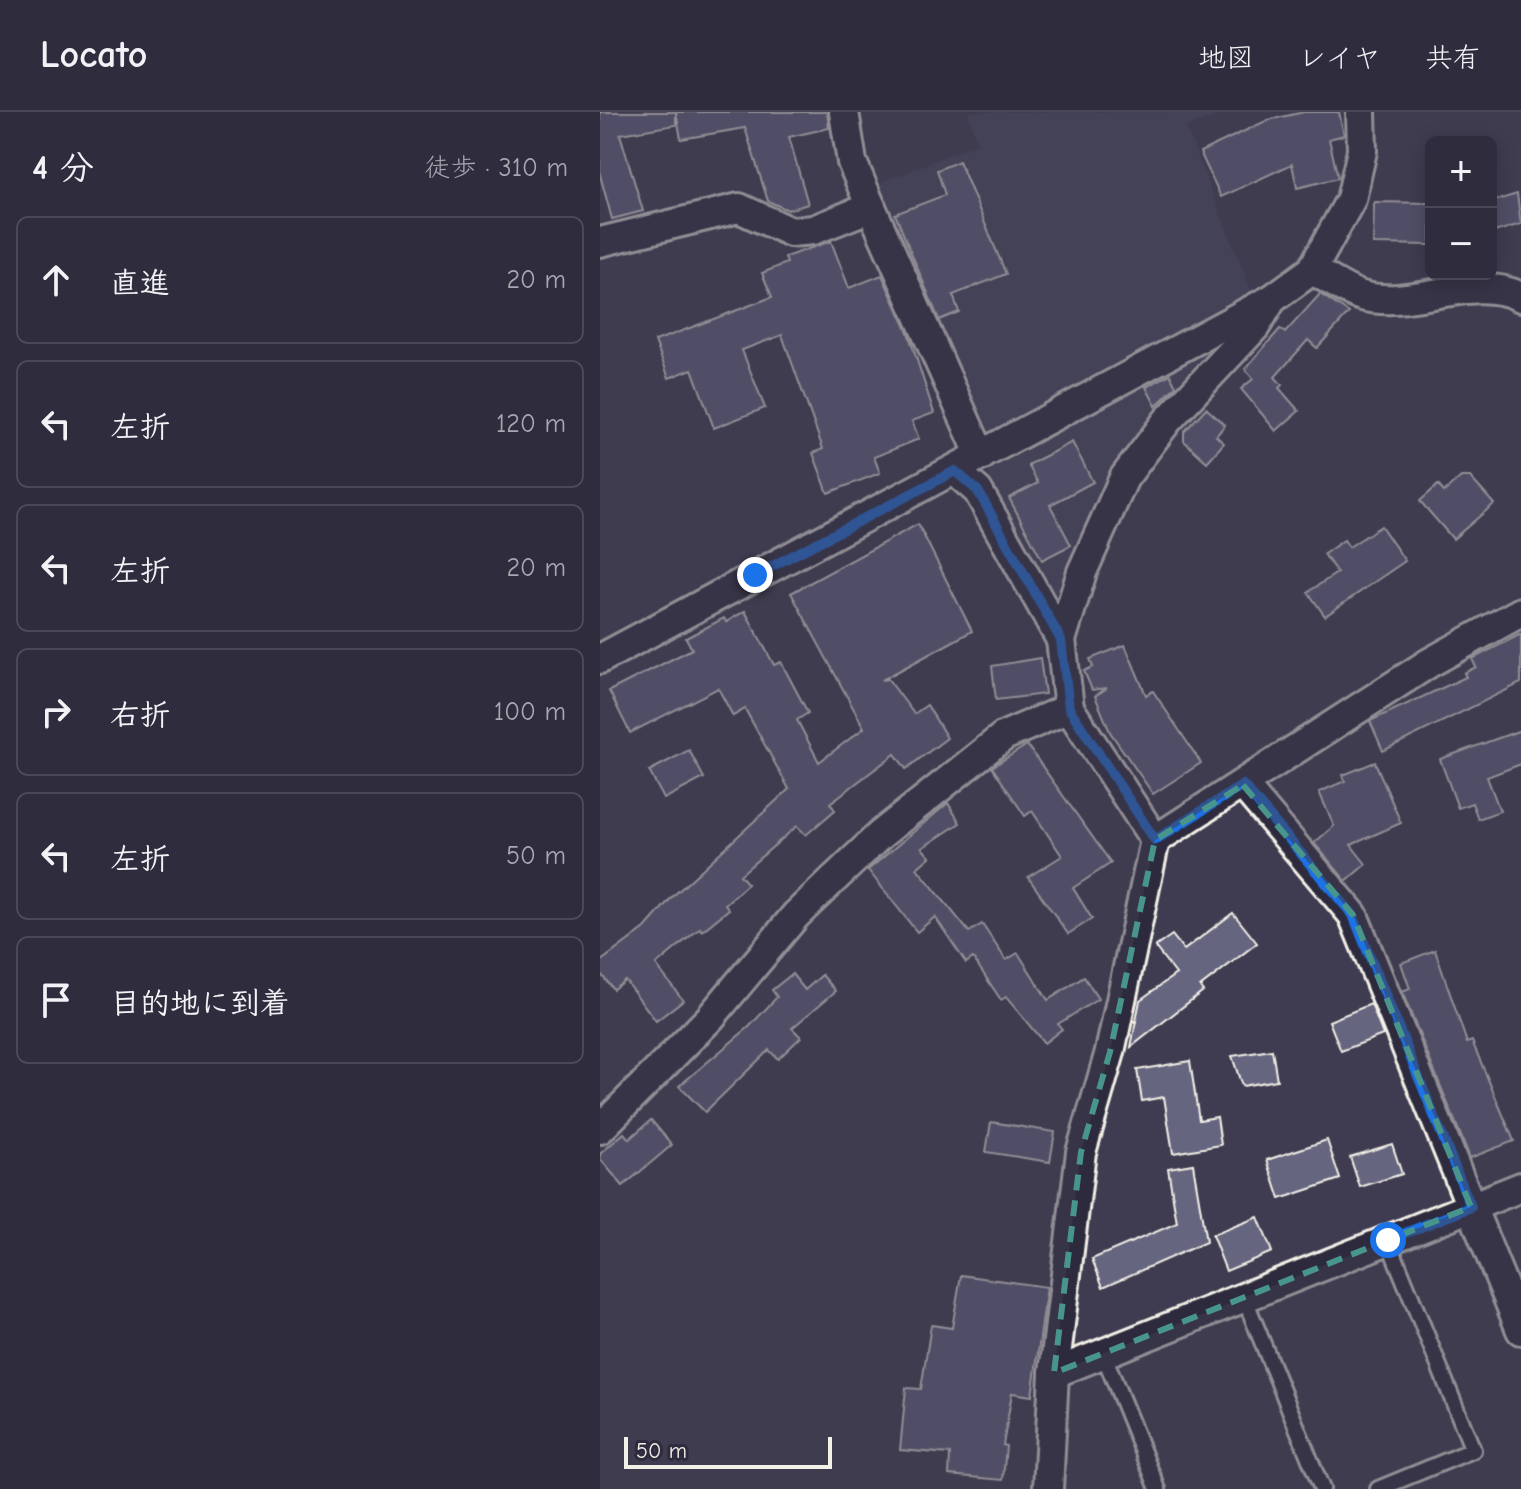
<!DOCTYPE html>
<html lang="ja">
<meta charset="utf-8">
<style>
:root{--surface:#2f2d3d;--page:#3b3948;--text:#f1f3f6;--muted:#a7a8b0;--line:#4a4957}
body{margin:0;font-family:"Comic Neue","Klee One",sans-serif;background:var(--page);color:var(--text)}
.controls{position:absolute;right:24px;top:24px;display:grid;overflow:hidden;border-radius:12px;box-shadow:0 4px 20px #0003}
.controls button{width:72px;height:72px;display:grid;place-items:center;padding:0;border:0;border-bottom:2px solid var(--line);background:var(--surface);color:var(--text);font:40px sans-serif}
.scale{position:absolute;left:24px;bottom:20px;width:208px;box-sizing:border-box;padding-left:8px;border:4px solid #f4f1e8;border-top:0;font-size:22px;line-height:28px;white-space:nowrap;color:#f4f1e8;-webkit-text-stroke:6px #2f2a3d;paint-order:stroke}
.stop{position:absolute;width:24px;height:24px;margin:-18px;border:6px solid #1a73e8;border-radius:50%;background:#fff}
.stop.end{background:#1a73e8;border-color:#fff;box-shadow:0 2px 8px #0008}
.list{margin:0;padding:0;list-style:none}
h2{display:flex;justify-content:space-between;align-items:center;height:104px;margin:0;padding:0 32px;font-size:34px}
h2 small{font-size:26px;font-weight:400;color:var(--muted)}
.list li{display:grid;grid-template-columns:52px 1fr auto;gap:24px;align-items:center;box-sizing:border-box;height:128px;margin:0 16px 16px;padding:0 16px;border:2px solid var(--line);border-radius:12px}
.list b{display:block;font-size:30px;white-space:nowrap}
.list em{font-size:26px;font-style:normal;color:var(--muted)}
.icon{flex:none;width:44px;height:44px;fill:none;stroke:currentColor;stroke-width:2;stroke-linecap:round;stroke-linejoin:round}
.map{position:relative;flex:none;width:921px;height:1377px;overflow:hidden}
header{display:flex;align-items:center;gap:48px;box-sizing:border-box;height:112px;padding:0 40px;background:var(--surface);border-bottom:2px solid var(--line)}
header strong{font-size:38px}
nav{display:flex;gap:44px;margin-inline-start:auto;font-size:28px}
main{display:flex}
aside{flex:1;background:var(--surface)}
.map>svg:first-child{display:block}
.built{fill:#4a485f}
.building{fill:#656580;stroke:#f4f1e8;stroke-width:2}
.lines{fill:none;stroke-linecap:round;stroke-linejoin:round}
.service-casing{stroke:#f4f1e8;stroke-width:20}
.minor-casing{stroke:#f4f1e8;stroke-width:34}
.service{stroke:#2f2a3d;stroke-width:14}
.minor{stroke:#2f2a3d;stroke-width:28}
.route{stroke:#1a73e8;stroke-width:10}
.marked{fill:none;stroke:#48958c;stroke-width:6;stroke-dasharray:16 10;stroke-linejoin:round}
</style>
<header>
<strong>Locato</strong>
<nav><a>地図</a><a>レイヤ</a><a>共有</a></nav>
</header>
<main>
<aside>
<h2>4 分<small>徒歩 · 310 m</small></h2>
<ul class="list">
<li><svg class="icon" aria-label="ahead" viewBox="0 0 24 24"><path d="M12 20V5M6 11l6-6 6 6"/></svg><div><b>直進</b></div><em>20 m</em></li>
<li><svg class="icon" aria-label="left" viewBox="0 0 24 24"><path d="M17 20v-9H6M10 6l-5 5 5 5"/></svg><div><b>左折</b></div><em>120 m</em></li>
<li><svg class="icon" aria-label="left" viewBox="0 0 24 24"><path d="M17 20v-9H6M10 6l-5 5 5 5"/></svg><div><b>左折</b></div><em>20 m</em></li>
<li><svg class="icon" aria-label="right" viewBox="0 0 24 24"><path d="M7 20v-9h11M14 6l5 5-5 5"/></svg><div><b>右折</b></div><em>100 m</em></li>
<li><svg class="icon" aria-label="left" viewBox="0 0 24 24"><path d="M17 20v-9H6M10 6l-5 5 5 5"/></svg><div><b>左折</b></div><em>50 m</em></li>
<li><svg class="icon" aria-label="arrive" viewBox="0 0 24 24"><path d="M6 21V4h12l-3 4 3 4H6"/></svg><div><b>目的地に到着</b></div></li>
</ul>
</aside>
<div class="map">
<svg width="921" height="1377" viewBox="0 0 921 1377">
<rect width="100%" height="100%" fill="#3f3c51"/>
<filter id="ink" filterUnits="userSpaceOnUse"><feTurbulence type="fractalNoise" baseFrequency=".0125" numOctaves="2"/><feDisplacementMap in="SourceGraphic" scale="16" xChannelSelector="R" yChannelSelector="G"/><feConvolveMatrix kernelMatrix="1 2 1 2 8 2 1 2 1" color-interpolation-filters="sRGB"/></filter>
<g filter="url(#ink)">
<g class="built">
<polygon points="368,0 618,0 619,4 586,15 653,183 382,326 270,75 377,31"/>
<polygon points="633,217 556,311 461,504 388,361 398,347"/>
</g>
<g class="building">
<polygon points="0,0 76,0 76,13 20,22 43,99 12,107 0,63"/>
<polygon points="76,0 227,0 229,16 189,25 208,92 188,98 168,89 145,16 81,27"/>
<polygon points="704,0 739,0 744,23 729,27 738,66 697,76 692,52 621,85 600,40 668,8"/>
<polygon points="359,49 406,162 353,183 359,200 339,208 295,102 345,83 337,58"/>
<polygon points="917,82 921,112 891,121 891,90"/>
<polygon points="774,90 831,91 831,133 773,132"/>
<polygon points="231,129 249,176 282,163 308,220 334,301 312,309 319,327 274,345 280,361 228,381 213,341 223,337 182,223 142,238 165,296 114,316 92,257 69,266 55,229 172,185 162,161 187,151 185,145"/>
<polygon points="720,182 749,201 717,236 708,228 675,265 682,273 679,276 699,299 676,319 641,277 653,267 645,257 680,217 685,221"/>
<polygon points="570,262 576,274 556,294 546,275"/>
<polygon points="606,296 625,313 616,324 624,331 607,350 584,329 584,320"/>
<polygon points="472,330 493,370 450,393 471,433 442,448 409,386 438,371 428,353"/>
<polygon points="861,365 870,365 894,392 853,427 820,389 838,373 844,380"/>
<polygon points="318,412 372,519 282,568 288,567 314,602 327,593 347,626 306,657 295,642 230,691 235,698 206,723 197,714 140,763 148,772 125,792 129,797 102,819 100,816 56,853 83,888 56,909 25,868 13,877 0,861 0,850 45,816 72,785 189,677 145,597 133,604 118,576 30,621 9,579 92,537 86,526 124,506 126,510 145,499 174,553 181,550 208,601 197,608 219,650 264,616 191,481"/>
<polygon points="781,414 805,449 725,504 708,480 737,461 724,442 744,428 749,435"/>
<polygon points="921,522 921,571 783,639 770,609 866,565 864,561 876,555 872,547"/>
<polygon points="525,533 546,583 553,579 601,651 553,682 510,620 495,584 507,576 492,578 484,559 493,555 490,547"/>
<polygon points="440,546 445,582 396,588 392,554"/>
<polygon points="921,618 921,652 887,665 900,699 878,707 872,691 858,696 840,647"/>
<polygon points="427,633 511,751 473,776 492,807 468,822 428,765 462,744 432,699 425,704 392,655"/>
<polygon points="89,638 104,666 64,687 49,659"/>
<polygon points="775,650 801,711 751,733 766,752 746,769 714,731 734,714 719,680 745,669 743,663"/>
<polygon points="348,691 360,711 322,736 330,745 317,756 369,820 382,812 406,848 418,841 448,888 484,865 498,887 458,912 462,917 444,931 406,885 401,888 373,846 366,851 335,805 317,820 268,758"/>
<polygon points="633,801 657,831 600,875 603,879 531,935 540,888 576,862 555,835 572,823 584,838"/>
<polygon points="835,838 867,931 872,929 914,1029 870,1046 802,880 810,877 801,851"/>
<polygon points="192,862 205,878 222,863 236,879 192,916 201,925 178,947 169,938 105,1000 79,974 149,915 177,885 172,878"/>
<polygon points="771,892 783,923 741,939 729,909"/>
<polygon points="672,938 677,968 642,974 632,944"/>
<polygon points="590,949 599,1008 617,1005 621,1033 573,1041 564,985 542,989 537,958"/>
<polygon points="51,1008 72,1033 23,1074 0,1047 0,1042 24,1021 29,1027"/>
<polygon points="391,1010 455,1020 450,1050 386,1040"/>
<polygon points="727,1028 740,1067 680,1087 667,1048"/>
<polygon points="792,1032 802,1062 760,1075 750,1045"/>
<polygon points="593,1052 606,1130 503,1175 492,1147 577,1111 568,1056"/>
<polygon points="658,1105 672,1140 626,1159 612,1123"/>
<polygon points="361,1163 447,1175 432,1284 412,1281 403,1333 406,1334 403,1368 349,1363 350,1342 300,1338 306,1276 321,1277 331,1213 352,1216"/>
</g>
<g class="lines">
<defs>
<g id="service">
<polyline points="644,1185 722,1377"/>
<polyline points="503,1241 558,1377"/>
<polyline points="778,1377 873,1338 788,1128"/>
</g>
<g id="minor">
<polyline points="271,95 381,344"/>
<polyline points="0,130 139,96 191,120 213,118 271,95 252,50 244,0"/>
<path d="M712 158C728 166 745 179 762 184 813 198 872 160 921 185"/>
<polyline points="355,359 378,379 461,528"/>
<polyline points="0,547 672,187 712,158 751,87 762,39 761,0"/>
<polyline points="643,673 753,803 921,1218"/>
<polyline points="555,728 829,551 921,500"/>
<polyline points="0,1017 110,906 196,803 280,723 404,624 469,596"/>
<polyline points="454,1261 921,1075"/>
<polyline points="448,1377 454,1261 481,1040 510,940 555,728 469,596 461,528 482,460 524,366 567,309 655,215 672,187"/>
</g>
</defs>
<use href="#service" class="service-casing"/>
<use href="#minor" class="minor-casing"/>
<use href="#service" class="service"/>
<use href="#minor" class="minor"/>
</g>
</g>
<g class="lines" filter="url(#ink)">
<polyline class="route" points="155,463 355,359 378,379 461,528 469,596 555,728 643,673 753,803 871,1095 788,1128"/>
</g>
<path d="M0 0H921V1377H0ZM643 673 753 803 871 1095 454 1261 481 1040 510 940 555 728Z" fill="#3f3c51" fill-opacity=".55" fill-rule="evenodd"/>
<path class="marked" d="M643 673 753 803 871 1095 454 1261 481 1040 510 940 555 728Z"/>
</svg>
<div class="controls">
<button>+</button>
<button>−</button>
</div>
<div class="scale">50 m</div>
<div class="stop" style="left:788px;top:1128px"></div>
<div class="stop end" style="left:155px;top:463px"></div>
</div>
</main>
